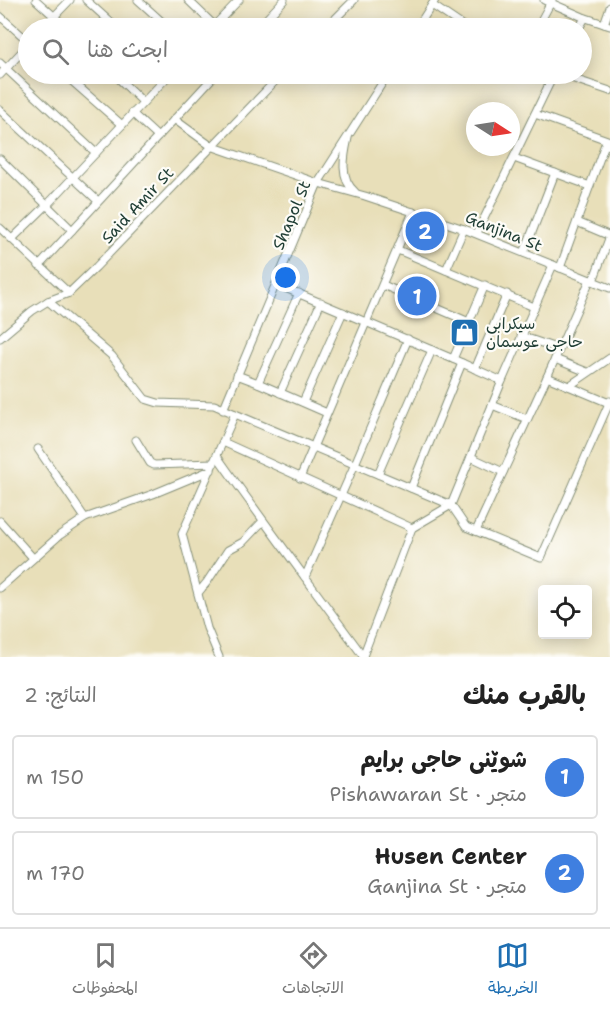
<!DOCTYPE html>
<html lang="ar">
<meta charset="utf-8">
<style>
:root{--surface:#fff;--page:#f6f6f6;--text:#222;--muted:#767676;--line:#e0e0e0;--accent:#1f6fb2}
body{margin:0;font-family:"Shantell Sans","Playpen Sans Arabic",sans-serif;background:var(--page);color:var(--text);direction:rtl}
.controls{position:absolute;right:18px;bottom:18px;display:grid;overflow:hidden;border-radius:6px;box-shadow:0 3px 15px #0003}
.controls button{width:54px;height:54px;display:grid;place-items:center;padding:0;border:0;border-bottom:2px solid var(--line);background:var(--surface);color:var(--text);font:30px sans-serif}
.compass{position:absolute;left:466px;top:102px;width:54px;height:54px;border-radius:50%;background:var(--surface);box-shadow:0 3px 15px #0003;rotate:102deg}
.you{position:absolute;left:286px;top:278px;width:21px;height:21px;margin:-15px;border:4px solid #fff;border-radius:50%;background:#1a73e8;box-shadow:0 0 0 9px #1a73e833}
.badge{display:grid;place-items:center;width:39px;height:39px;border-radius:50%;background:var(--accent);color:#fff;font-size:20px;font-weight:700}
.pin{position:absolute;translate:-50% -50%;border:3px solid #fff;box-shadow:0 2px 6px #0006}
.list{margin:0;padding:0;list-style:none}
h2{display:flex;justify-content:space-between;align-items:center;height:78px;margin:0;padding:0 24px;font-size:26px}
h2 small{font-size:20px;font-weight:400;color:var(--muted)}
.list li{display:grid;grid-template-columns:39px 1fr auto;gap:18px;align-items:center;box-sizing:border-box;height:84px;margin:0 12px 12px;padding:0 12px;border:2px solid var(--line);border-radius:6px}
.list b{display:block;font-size:22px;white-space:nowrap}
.list p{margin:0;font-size:20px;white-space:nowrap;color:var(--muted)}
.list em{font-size:20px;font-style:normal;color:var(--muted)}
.icon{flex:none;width:33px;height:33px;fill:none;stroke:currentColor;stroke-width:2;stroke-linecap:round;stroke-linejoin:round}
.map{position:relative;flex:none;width:610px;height:657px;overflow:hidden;direction:ltr}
.search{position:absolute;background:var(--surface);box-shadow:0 3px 15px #0003;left:18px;right:18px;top:18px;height:66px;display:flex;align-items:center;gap:15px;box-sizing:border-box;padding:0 21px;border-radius:33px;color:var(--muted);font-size:22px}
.sheet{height:270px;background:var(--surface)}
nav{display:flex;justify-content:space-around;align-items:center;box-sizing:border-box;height:84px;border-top:2px solid var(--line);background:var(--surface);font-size:16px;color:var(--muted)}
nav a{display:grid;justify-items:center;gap:3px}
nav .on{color:var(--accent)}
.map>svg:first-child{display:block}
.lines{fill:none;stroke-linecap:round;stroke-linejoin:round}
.minor-casing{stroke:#848e76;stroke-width:9}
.minor{stroke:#fff;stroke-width:7}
.labels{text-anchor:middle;stroke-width:4.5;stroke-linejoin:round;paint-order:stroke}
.street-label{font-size:16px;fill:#1f3d34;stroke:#fdfcf7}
.poi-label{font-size:16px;fill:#1f3d34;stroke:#fdfcf7;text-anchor:start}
</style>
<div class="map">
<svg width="610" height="657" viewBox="0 0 610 657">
<rect width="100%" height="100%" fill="#fdfcf7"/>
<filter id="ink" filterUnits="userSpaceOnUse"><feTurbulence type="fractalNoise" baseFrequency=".0167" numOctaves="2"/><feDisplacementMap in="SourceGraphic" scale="12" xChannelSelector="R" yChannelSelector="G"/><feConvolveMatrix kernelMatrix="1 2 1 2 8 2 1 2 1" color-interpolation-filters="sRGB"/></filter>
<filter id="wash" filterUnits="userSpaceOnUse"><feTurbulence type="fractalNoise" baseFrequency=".008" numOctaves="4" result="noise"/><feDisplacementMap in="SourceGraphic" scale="24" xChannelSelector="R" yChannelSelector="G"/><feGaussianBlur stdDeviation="1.35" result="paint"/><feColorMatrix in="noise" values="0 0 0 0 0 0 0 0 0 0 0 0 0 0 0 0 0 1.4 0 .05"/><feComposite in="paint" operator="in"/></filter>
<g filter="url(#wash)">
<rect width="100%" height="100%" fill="#e8dfb9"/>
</g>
<g filter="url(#ink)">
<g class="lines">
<defs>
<g id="minor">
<polyline points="36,0 67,28"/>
<polyline points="86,0 117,28"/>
<polyline points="138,0 169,28"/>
<polyline points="188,0 215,26"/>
<polyline points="544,0 583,17 610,26"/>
<polyline points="432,5 466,28"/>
<polyline points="0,16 28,41"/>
<polyline points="268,18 280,28"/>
<polyline points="604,24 610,7"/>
<polyline points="43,28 70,0"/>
<polyline points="212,28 239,0"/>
<polyline points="258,28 284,0"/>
<polyline points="326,28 354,0"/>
<polyline points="417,28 435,0"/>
<polyline points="537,28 552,0"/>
<polyline points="579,28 585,18"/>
<polyline points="0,63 96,153"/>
<polyline points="64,74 122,125"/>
<polyline points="114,74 143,102"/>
<polyline points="559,74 610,91"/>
<polyline points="0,75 28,45"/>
<polyline points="0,110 98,201"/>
<polyline points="132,113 158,137"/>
<polyline points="535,114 610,141"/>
<polyline points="174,119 211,146 318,183 365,196 464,229 610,288"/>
<path d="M348 138C344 156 339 178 355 192"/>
<polyline points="514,158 590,186"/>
<polyline points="0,159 72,230"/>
<polyline points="577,222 610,236"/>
<polyline points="0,228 69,293"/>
<polyline points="477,233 554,74"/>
<polyline points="12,239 47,205 170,74"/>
<polyline points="398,250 534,307"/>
<polyline points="524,253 555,173"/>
<polyline points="39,266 216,74"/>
<polyline points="560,268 605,144 610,146"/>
<polyline points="446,270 464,229"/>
<polyline points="593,281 610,236"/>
<polyline points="276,284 453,359 502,381"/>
<polyline points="383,285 469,322"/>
<polyline points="48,301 112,356 145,399 158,403 214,405 451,505"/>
<polyline points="521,336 559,349"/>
<polyline points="0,338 32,311 48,301 69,293 96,267 282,74"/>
<polyline points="453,359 485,285"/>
<polyline points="555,359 587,372"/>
<polyline points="475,369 507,294"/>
<polyline points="237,375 258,383 327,413"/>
<polyline points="547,377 609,403"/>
<polyline points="258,383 299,293"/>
<polyline points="569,386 610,358"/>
<polyline points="280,393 321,302"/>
<polyline points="303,402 343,312"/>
<polyline points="492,405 527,419"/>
<polyline points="223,410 318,183 388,74"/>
<polyline points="136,440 150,463 154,465 214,463"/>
<polyline points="223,442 412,528"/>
<polyline points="38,449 85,518"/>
<path d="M217 456C264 523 314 589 363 656"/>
<polyline points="471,457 503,472"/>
<polyline points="378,474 432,350"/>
<polyline points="300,478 413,212"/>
<polyline points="411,488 462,363"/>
<polyline points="451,505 466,527 541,558 610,401"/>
<polyline points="451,505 502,381 553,265"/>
<polyline points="0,521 33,558"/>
<polyline points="476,531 547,377 590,280"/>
<polyline points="305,577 355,464 408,339"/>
<polyline points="0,588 60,535 85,518 153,494 211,470"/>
<polyline points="198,593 207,582 228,550 243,542 263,521"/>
<polyline points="363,656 412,528 451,505"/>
<polyline points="219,657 207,628 182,534 235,414"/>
</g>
</defs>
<use href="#minor" class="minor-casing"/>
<use href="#minor" class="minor"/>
</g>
</g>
<defs>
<symbol id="shop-square" viewBox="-11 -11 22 22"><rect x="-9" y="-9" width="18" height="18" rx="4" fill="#1f6fb2" stroke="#fdfcf7"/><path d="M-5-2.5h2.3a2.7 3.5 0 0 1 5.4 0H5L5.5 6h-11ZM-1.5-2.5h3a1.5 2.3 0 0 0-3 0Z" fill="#fff"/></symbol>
</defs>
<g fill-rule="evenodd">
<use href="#shop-square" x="448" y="316" width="33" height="33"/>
</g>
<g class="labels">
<g class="street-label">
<text transform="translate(137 205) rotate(-47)" y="6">Said Amir St</text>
<text transform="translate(291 215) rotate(-67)" y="6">Shapol St</text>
<text transform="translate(504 231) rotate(22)" y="6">Ganjina St</text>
</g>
<g class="poi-label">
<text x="486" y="329">سیکرابی<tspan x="486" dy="18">حاجی عوسمان</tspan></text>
</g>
</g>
</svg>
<div class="controls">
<button><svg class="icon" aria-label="locate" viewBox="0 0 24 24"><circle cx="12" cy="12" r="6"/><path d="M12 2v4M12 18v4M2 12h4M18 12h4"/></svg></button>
</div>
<svg class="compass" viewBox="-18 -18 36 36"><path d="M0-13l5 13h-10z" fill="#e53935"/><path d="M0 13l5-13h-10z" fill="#767676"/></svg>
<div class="you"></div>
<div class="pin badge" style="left:417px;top:296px;background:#3f7fe0">1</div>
<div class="pin badge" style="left:425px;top:231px;background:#3f7fe0">2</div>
<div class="search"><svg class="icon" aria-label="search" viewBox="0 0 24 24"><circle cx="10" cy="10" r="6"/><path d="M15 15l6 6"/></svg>ابحث هنا</div>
</div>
<section class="sheet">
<h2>بالقرب منك<small>النتائج: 2</small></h2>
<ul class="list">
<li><span class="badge" style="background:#3f7fe0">1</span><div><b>شوێنی حاجی برایم</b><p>متجر · Pishawaran St</p></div><em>150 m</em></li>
<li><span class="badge" style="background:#3f7fe0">2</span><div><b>Husen Center</b><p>متجر · Ganjina St</p></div><em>170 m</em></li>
</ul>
</section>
<nav>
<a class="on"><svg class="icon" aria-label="map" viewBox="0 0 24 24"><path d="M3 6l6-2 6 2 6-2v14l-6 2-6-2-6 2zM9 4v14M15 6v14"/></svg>الخريطة</a>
<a><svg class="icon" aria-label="directions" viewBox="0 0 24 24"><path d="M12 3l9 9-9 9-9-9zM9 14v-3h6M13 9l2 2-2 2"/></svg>الاتجاهات</a>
<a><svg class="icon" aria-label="saved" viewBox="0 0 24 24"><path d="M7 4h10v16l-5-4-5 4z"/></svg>المحفوظات</a>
</nav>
